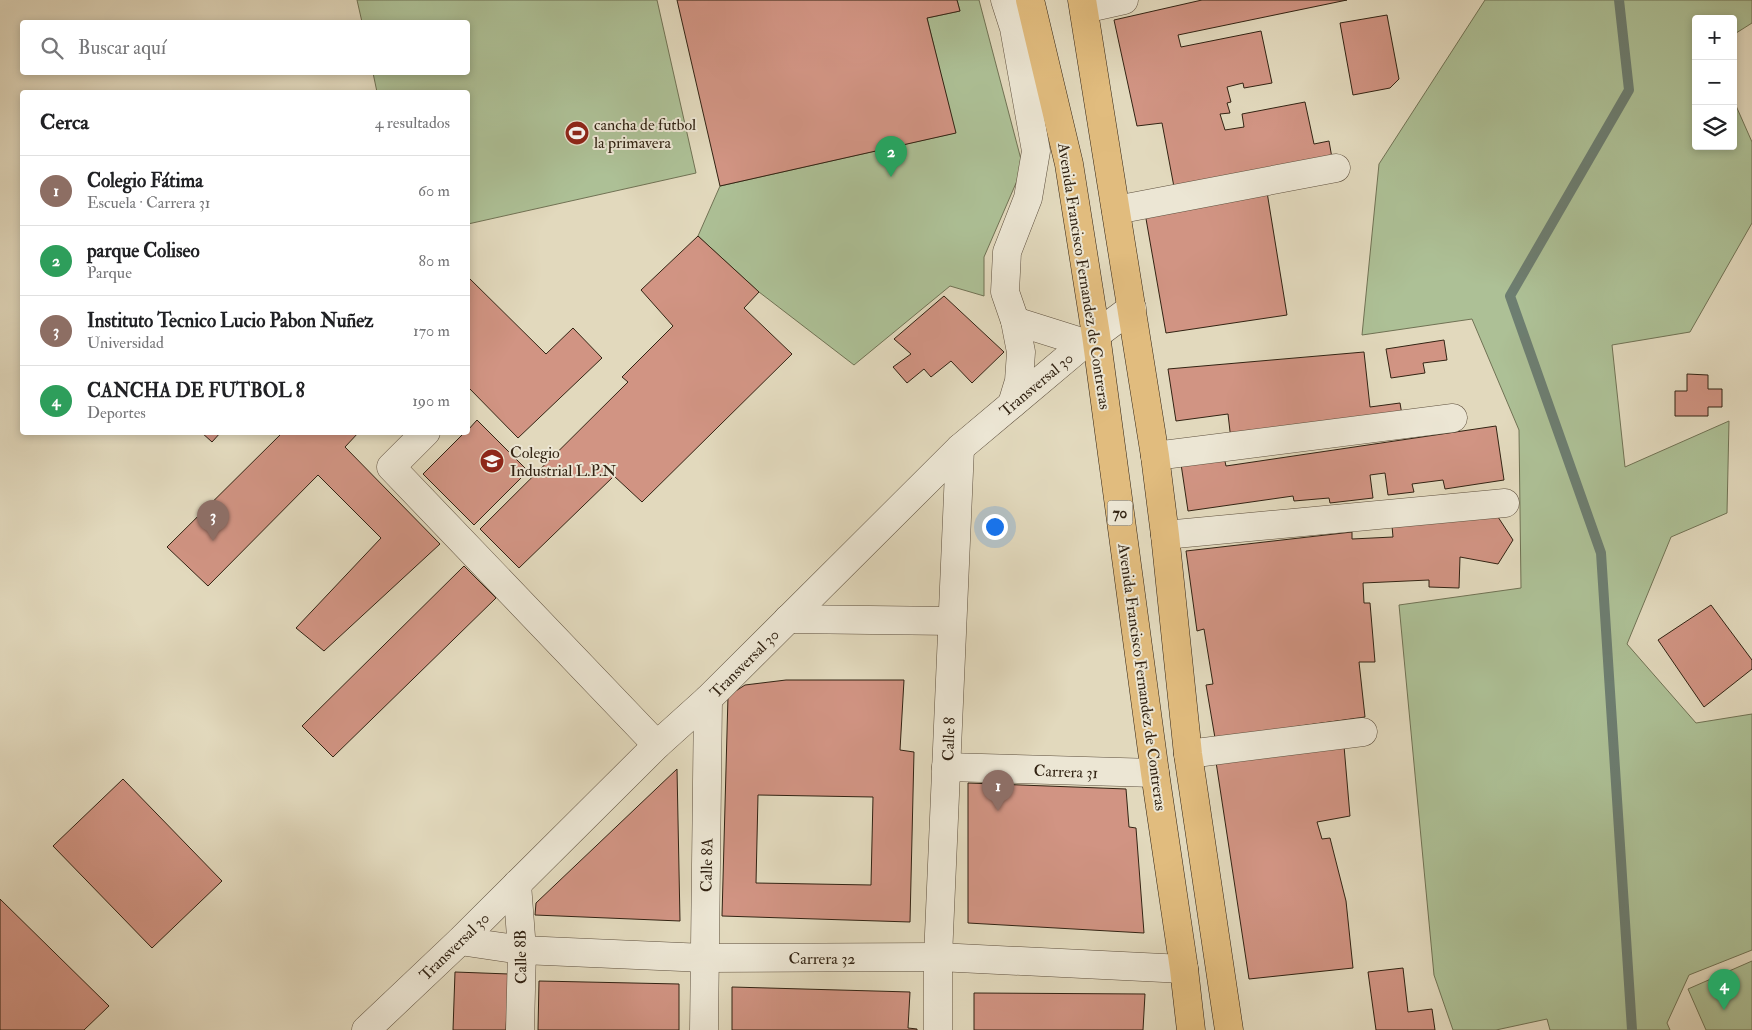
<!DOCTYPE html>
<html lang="es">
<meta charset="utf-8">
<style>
:root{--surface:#fff;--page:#f6f6f6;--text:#202124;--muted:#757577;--line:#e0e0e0;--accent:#d93025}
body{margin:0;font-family:"IM FELL Double Pica",serif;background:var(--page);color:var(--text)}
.controls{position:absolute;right:15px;top:15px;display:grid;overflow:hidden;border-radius:5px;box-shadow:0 2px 8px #0003}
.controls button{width:45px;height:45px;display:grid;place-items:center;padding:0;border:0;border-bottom:1px solid var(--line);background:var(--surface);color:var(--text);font:25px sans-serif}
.you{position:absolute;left:994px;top:526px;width:18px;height:18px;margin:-12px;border:4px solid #fff;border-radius:50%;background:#1a73e8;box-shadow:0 0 0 8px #1a73e833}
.badge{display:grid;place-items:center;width:32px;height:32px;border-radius:50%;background:var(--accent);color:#fff;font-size:16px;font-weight:700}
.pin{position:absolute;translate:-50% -41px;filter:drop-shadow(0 1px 2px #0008)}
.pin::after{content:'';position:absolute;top:26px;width:18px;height:15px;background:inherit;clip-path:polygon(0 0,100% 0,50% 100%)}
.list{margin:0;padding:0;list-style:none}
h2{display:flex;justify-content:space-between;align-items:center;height:65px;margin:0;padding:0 20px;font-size:21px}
h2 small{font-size:16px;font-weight:400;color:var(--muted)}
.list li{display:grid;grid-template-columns:32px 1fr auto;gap:15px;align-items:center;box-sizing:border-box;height:70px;padding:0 20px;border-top:1px solid var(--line)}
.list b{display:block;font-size:19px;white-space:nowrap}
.list p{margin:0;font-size:16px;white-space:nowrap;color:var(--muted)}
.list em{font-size:16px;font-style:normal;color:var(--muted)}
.icon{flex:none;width:28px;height:28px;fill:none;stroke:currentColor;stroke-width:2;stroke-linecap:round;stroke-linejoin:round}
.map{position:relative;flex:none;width:1752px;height:1030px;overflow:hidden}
.search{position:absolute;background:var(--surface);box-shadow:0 2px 8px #0003;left:20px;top:20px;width:450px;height:55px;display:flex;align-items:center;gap:12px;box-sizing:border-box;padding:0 18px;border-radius:5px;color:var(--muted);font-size:19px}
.panel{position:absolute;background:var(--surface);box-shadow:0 2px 8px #0003;left:20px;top:90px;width:450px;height:345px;border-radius:5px}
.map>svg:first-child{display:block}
.green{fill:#adc096;stroke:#707254}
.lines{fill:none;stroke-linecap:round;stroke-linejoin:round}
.stream{stroke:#6d7e71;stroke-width:10}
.building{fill:#d19483;stroke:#322313;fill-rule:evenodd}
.minor-casing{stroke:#5e503e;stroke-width:29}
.primary-casing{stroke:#322313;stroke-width:29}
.minor{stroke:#ece6d4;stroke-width:28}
.primary{stroke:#e1bc7e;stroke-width:28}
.labels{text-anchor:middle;stroke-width:4;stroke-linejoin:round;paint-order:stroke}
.shield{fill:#ece6d4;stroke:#6a5e4d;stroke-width:1}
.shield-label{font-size:15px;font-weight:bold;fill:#322313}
.poi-label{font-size:16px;fill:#322313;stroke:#ece6d4;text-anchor:start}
.street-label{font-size:16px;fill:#322313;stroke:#ece6d4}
</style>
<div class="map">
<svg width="1752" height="1030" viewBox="0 0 1752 1030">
<rect width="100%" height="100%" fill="#e2d9bd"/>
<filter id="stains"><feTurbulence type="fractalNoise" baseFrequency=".004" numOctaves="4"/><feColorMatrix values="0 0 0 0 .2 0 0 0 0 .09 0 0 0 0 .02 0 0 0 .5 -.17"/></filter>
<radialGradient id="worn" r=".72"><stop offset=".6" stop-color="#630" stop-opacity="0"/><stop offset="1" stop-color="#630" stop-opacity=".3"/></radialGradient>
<g class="green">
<polygon points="357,0 657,0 696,173 468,224 468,92 377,92 373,73 468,72 468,22 362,22"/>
<polygon points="957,0 979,0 1023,167 984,257 984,296 950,286 854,365 759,292 698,236 720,186 955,133 927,18 960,11"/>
<polygon points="1485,0 1752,0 1752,23 1733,35 1733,19 1696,19 1696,146 1733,146 1733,99 1752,142 1752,223 1690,332 1612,345 1625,467 1729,421 1727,513 1671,537 1627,644 1696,723 1752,714 1752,950 1689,975 1667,1023 1670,1030 1550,1030 1547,1019 1496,1030 1453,1030 1434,975 1399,605 1521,588 1519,430 1472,319 1362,335 1379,164"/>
<polygon points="1752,961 1752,1030 1706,1030 1688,989"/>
</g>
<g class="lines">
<polyline class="stream" points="1619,0 1629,90 1510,296 1601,553 1632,1030"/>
</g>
<g class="building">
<polygon points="677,0 957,0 960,11 927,18 956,133 720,186"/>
<polygon points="1202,0 1347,0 1178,35 1181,47 1261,31 1272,83 1244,88 1243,83 1227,87 1231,102 1227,103 1230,113 1220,114 1225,130 1244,127 1242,114 1305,102 1314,144 1329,141 1332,158 1174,187 1162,123 1137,126 1114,20"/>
<polygon points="1387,15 1399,79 1390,88 1353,95 1340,23"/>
<polygon points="1267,192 1287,315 1166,333 1145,213"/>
<polygon points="698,236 759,292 744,308 792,354 642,502 614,476 519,568 480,529 628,382 622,377 673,326 641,290"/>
<polygon points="468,277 546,354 573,328 602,358 518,438 468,387"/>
<polygon points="944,296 1004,352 972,383 951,361 931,377 924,369 907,383 893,367 911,354 894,339"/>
<polygon points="1444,340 1447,360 1423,363 1425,373 1391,378 1386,349"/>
<polygon points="1364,352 1370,407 1400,403 1402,415 1231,440 1228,414 1176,421 1168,369"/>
<polygon points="1687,374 1708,375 1708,389 1722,389 1722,407 1708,407 1708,416 1675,416 1675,391 1687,391"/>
<polygon points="477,420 528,471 474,525 423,474 465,432 468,432 468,430"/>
<polygon points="1496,426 1504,480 1445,489 1443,480 1412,484 1414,492 1388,495 1385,473 1370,475 1373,498 1330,503 1329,498 1294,501 1293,496 1188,511 1181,464 1224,457 1226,466"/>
<polygon points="201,432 221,432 212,442"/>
<polygon points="283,432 359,432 345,447 440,544 324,651 296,628 381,538 318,475 208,586 167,547"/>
<polygon points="1498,517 1513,540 1498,564 1460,557 1459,588 1429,587 1429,580 1363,583 1364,603 1370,603 1375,662 1359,662 1365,717 1215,738 1206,685 1213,684 1204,629 1197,631 1186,551 1352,532 1352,539 1393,537 1392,526"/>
<polygon points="464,566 496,598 333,757 302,726"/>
<polygon points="1711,605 1752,660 1752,669 1704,707 1658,640"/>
<path d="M786 680H904L900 750 914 752 910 922 722 916 728 696 745 685ZM758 795 873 797 871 885 756 883Z"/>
<polygon points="1344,746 1350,816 1317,822 1322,839 1330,838 1346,901 1353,968 1249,979 1216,762"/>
<polygon points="677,769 680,921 535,915 536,903"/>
<polygon points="123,779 222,881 152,948 53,846"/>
<polygon points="968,783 1126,789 1129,827 1136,828 1144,933 968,923"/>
<polygon points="0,899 109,1006 84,1030 0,1030"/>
<polygon points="1403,968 1408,1012 1432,1009 1435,1030 1376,1030 1368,972"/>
<polygon points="455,972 509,974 506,1030 453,1030"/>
<polygon points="539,981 679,984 679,1030 538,1030"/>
<polygon points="732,987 910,992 908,1028 917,1029 917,1030 732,1030"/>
<polygon points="974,993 1145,994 1143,1030 974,1030"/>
</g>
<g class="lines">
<defs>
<g id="minor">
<polyline points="1005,0 1014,28 1036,151 1028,198 1007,252 1005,292 1015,321 1021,352 1019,381 1012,404"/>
<polyline points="1084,9 1124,0"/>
<polyline points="1116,210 1336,168"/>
<polyline points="1015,321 1085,343"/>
<polyline points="426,432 391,467 657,745"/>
<polyline points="1155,456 1453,418"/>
<polyline points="1165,535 1505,503"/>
<polyline points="788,619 952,621"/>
<polyline points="1188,754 1363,732"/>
<polyline points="946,767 1155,773"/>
<polyline points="517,884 522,950 520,1030"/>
<polyline points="460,941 522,950 705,958 938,957 1184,969"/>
<polyline points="366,1030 460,941 657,745 708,699 960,448 1085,343 1132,308"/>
<polyline points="704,1030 708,699"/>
<polyline points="938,1030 938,957 960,448"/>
</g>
<g id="primary">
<polyline points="1030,0 1069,164 1096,335 1155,773 1184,969 1191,1030"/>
<polyline points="1082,0 1155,456 1165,535 1188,754 1229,1030"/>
</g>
</defs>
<use href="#minor" class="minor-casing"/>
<use href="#primary" class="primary-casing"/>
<use href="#minor" class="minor"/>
<use href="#primary" class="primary"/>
</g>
<defs>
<symbol id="stadium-disc" viewBox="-11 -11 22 22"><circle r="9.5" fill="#8f2418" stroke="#ece6d4"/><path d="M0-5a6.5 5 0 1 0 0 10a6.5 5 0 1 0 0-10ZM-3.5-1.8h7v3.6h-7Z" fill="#fff"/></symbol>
<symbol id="school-disc" viewBox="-11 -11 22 22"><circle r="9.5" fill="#8f2418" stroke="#ece6d4"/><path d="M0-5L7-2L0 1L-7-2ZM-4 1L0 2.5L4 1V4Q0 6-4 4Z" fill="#fff"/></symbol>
</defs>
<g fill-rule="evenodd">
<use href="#stadium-disc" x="563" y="119" width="28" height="28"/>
<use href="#school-disc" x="478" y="447" width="28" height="28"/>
</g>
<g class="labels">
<rect class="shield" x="1107.5" y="500.5" width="25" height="25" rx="4"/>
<g class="shield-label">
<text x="1120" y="518">70</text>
</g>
<g class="poi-label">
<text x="594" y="130">cancha de futbol<tspan x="594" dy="18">la primavera</tspan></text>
<text x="510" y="458">Colegio<tspan x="510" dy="18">Industrial L.P.N</tspan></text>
</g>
<g class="street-label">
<text transform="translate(1085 276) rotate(81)" y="6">Avenida Francisco Fernandez de Contreras</text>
<text transform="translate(1036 384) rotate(-40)" y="6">Transversal 30</text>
<text transform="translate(744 663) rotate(-45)" y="6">Transversal 30</text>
<text transform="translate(1143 677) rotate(82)" y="6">Avenida Francisco Fernandez de Contreras</text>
<text transform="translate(948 739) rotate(-88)" y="6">Calle 8</text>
<text transform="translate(1066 771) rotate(2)" y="6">Carrera 31</text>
<text transform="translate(706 865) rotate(-89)" y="6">Calle 8A</text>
<text transform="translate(454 946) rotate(-44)" y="6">Transversal 30</text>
<text transform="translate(520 957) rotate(-91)" y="6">Calle 8B</text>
<text x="822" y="964">Carrera 32</text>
</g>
</g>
<rect width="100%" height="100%" filter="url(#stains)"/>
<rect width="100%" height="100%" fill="url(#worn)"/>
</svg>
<div class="controls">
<button>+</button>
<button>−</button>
<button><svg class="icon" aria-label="layers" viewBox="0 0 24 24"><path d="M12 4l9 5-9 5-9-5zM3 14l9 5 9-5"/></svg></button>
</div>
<div class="you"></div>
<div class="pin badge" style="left:998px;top:811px;background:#8d6e63">1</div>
<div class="pin badge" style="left:891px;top:177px;background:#2e9e5b">2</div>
<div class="pin badge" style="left:213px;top:541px;background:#8d6e63">3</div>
<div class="pin badge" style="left:1724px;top:1010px;background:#2e9e5b">4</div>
<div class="search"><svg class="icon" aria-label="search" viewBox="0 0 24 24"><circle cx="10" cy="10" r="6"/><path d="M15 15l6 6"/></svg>Buscar aquí</div>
<section class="panel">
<h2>Cerca<small>4 resultados</small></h2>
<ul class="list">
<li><span class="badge" style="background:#8d6e63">1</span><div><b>Colegio Fátima</b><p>Escuela · Carrera 31</p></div><em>60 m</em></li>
<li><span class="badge" style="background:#2e9e5b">2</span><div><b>parque Coliseo</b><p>Parque</p></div><em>80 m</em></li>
<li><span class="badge" style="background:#8d6e63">3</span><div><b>Instituto Tecnico Lucio Pabon Nuñez</b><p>Universidad</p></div><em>170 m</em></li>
<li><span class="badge" style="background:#2e9e5b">4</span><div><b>CANCHA DE FUTBOL 8</b><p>Deportes</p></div><em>190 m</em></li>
</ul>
</section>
</div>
